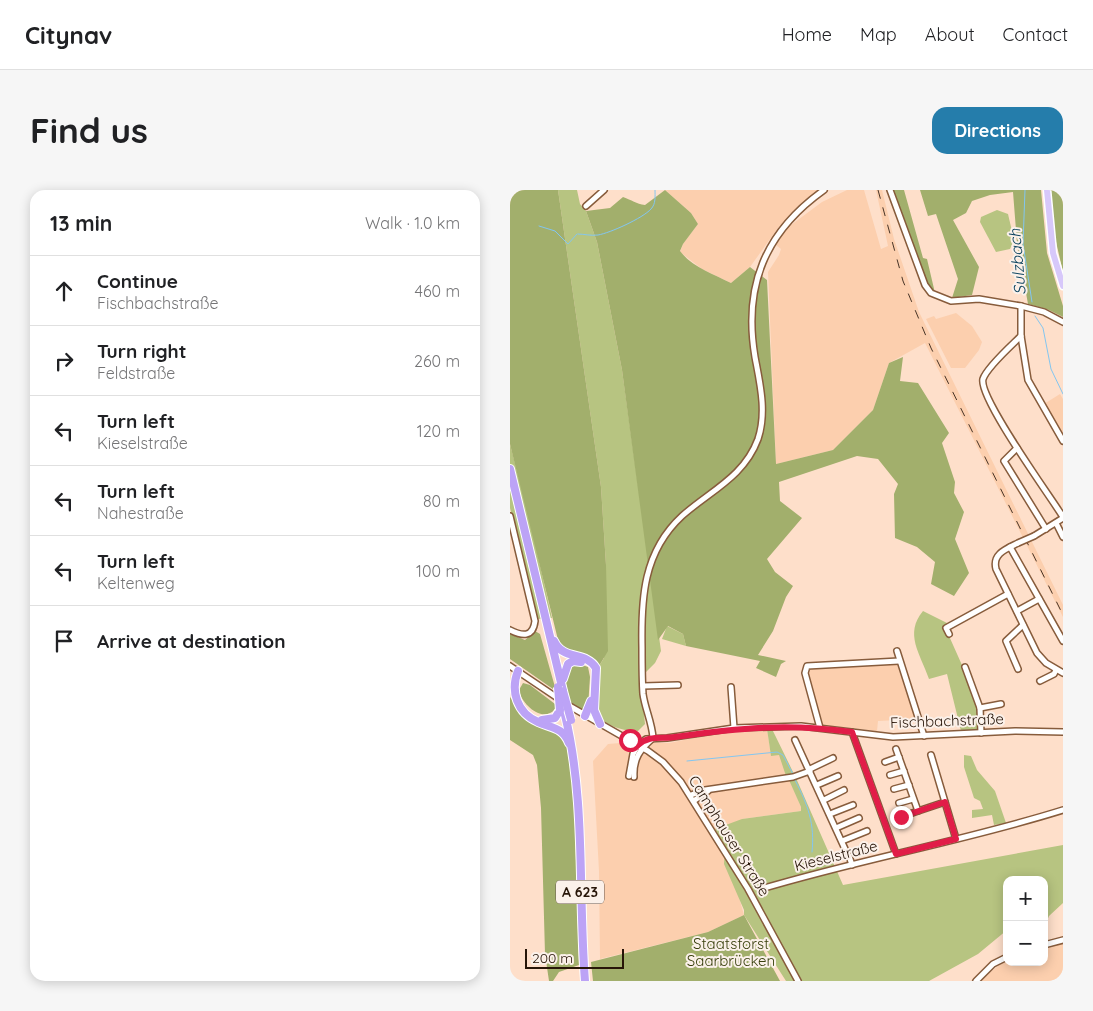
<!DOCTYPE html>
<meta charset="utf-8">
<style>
:root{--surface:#fff;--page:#f6f6f6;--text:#202124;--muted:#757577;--line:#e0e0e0;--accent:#257dab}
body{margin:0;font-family:Quicksand,sans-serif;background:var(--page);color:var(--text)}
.controls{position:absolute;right:15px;bottom:15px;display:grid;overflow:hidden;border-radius:10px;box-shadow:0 2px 12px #0003}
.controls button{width:45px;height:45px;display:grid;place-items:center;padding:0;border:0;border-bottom:1px solid var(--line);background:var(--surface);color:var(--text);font:25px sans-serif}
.scale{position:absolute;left:15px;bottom:12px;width:99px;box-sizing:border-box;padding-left:5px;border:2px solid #271508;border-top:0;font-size:14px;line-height:18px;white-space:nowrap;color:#271508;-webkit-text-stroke:4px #fbf1ea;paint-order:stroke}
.stop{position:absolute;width:15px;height:15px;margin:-11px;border:4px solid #e11d48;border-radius:50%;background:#fff}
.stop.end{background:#e11d48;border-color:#fff;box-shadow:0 1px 5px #0008}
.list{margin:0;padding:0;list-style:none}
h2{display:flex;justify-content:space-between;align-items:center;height:65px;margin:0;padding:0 20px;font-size:21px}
h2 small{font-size:16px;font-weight:400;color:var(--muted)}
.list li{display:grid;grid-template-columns:32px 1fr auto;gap:15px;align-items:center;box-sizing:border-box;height:70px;padding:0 20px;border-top:1px solid var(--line)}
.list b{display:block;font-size:19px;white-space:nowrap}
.list p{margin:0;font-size:16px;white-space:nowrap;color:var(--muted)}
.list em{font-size:16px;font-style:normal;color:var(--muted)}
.icon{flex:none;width:28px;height:28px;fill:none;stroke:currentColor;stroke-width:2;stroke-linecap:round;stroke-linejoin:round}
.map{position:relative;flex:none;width:553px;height:791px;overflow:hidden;border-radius:15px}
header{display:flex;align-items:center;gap:30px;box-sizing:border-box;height:70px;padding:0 25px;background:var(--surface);border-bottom:1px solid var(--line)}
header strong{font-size:24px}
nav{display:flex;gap:28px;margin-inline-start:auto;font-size:18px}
.intro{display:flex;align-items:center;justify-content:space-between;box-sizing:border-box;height:120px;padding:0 30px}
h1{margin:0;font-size:35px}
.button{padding:12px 22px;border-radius:15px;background:var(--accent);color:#fff;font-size:18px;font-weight:700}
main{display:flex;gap:30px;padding:0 30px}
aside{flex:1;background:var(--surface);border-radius:15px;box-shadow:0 2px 12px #0003}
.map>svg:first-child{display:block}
.built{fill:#fccfae}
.green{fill:#b7c481}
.forest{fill:#a2af6c}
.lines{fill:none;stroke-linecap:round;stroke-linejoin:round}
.stream{stroke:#83c6f0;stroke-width:1}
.minor-casing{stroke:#875c3c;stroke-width:8}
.major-casing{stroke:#fff;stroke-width:9}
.highway-casing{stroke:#fff;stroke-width:10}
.minor{stroke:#fff;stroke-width:5}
.major{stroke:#d7c8fa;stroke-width:6}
.highway{stroke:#bca3f6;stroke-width:8}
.rail{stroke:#483426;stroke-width:1;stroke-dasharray:9 9;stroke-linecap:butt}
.minor-bridge-casing{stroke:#875c3c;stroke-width:8;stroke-linecap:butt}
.highway-bridge-casing{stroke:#fff;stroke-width:10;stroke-linecap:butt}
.minor-bridge{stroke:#fff;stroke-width:5}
.highway-bridge{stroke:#bca3f6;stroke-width:8}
.route{stroke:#e11d48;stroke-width:6}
.labels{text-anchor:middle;stroke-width:4;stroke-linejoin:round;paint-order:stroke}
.shield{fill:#fbf1ea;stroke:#67574c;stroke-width:1}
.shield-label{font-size:14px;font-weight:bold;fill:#271508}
.street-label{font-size:15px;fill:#271508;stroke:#fbf1ea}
.park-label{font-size:15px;fill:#39400d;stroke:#fbf1ea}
.water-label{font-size:16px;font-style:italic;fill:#0b425e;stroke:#fbf1ea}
</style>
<header>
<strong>Citynav</strong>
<nav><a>Home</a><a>Map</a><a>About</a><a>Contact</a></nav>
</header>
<div class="intro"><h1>Find us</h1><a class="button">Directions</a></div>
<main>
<aside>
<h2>13 min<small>Walk · 1.0 km</small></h2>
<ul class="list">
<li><svg class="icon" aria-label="ahead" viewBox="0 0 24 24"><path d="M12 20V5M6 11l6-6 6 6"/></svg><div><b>Continue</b><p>Fischbachstraße</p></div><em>460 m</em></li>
<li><svg class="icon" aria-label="right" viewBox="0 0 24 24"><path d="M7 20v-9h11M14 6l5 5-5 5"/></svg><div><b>Turn right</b><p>Feldstraße</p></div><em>260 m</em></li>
<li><svg class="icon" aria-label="left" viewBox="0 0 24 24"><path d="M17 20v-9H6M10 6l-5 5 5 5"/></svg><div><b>Turn left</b><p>Kieselstraße</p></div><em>120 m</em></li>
<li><svg class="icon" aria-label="left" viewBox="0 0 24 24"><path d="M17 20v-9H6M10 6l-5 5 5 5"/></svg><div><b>Turn left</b><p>Nahestraße</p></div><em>80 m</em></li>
<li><svg class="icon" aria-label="left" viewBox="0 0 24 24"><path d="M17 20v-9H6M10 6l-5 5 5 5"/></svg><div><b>Turn left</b><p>Keltenweg</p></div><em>100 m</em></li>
<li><svg class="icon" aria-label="arrive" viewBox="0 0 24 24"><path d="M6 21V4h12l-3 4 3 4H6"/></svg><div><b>Arrive at destination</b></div></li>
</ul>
</aside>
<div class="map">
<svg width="553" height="791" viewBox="0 0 553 791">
<rect width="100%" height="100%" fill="#fedfca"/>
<g class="built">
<polygon points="155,0 309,0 283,22 268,38 240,77 221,93 192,79 170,62 173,54 188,34 181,23"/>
<polygon points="337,0 354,0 371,59 378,56 366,0 372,0 384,49 409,122 553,415 553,427 415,153 379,173 363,220 323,260 266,274 258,82 269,65 271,59 266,55 277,38 312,12"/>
<polygon points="446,123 462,136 472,152 469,160 455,178 441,178 416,129 424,126 426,129"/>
<polygon points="550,204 553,209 553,247 534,214"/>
<polygon points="392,474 409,529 368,531 367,541 311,535 297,479"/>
<polygon points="257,539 261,565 269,564 291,617 291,621 232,629 215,657 234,725 198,742 90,769 89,681 83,571 98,554 110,553 136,565 142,553 159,553 204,544"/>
<polygon points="553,752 553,791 469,791 497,769 497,772 534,772 534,757"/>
</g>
<g class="green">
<path d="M48 0H67L70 14 76 21 87 52 112 180 151 461 145 473 130 488 135 534 127 542C113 541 95 535 87 525L89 476 94 468 96 375 91 297Z"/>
<polygon points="487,20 498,24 504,50 500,59 486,62 470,32 471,27"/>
<polygon points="0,254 19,327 42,428 27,429 0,318"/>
<path d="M413 421 437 433 435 437 464 502 468 518 467 540 451 541 437 484 419 489C410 463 394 444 413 421Z"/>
<polygon points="157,436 173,444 176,456 152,449"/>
<polygon points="257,539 262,539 284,584 276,586 269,565 261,566"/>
<polygon points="454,565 461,566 467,580 485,601 496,633 484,635 482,625 462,628 462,620 473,619 470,611 464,608 454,577"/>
<polygon points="286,588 333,695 553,655 553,713 539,726 534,738 534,690 497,690 497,740 468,764 419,791 276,791 234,725 234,720 214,674 215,657 205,639 232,629 291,621 291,617 279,590"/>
</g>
<g class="forest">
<polygon points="0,0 48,0 91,297 96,375 98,461 89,476 81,467 59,462 49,454 0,254"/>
<path d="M155 0 181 23 188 34 173 54 170 61C182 77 203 84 221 93L240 77 257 90 266 274 323 260 363 220 379 173 393 167 390 191 408 193 439 243 432 253 445 292 444 303 454 322 445 349 459 383 444 406 421 394 425 372 407 357 385 348 384 304 388 294 368 269 347 266 269 292 270 311 292 328 257 369 265 382 283 396 276 407 263 441 248 465 276 471 271 474 266 487 246 478 250 471 176 456 173 444 158 436 148 450 112 180 87 52 76 21 100 18 113 7C122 10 126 14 135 15Z"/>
<polygon points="381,0 394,0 413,68 417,69 425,103 416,94"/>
<polygon points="410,0 531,0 537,63 553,116 553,127 539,120 518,114 507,53 503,2 480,5 462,11 456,23 443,30 469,77 462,105 442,108 448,89 426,24 418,26"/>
<polygon points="540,0 553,0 553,82 544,43"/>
<polygon points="25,441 30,444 45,497 43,499 0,469 0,444 15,450"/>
<polygon points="67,473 78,477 80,487 78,517 73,520 61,515 54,486 58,477"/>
<path d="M13 493 20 495 45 514V519C33 534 11 514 9 500Z"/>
<polygon points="0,507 10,521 46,541 56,551 64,602 69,775 49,782 43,791 39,791 35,764 31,618 27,575 23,565 0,550"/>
<polygon points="234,725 270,791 83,791 81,772 198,742"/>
</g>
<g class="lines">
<g class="stream">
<polyline points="515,0 513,54 522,112"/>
<polyline points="29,36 45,41 58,54 67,44"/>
<path d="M68 44C74 44 81 46 88 45 100 43 133 28 141 19 146 14 145 6 145 0"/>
<polyline points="525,126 533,138 541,179 553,204"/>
<polyline points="177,571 267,562 273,565 283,584"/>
<path d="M285 590C298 615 305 634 302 662"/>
</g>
<defs>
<g id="minor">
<polyline points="380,0 415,95 421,103 441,111 469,109 511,116 534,122 553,132"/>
<polyline points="76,16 94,0"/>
<polyline points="511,116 511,146 518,190 553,251"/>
<path d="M511 146C502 155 477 177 473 189 468 207 540 306 553 327"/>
<polyline points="507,258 494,271 536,339"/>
<path d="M0 326 25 431C23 448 12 446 0 440"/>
<polyline points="546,333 553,347"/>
<polyline points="524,346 553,328"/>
<path d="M508 353C496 359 482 364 486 379L527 463 536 473 553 483"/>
<polyline points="500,357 553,451"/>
<polyline points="507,421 529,409"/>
<polyline points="439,444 436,438 498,404"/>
<polyline points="387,461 414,546"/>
<polyline points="0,476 49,509"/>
<polyline points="455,477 470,518 471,543"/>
<polyline points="508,479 496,451 513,435"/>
<polyline points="530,491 544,484 546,480"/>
<polyline points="133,496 168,495"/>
<polyline points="221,497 224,538"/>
<polyline points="56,514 138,561 153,572 171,592 238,699 288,791"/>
<polyline points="470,518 491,514"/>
<polyline points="310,538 295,483 297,476 389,471"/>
<polyline points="342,542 386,664"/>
<path d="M143 548C142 532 135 519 133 504 132 489 132 473 132 458 131 409 133 362 172 326 200 301 234 287 248 249 257 222 250 194 245 167 233 96 255 42 314 0"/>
<polyline points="285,550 335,659"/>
<polyline points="386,559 408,621 435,612"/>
<polyline points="421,565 446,649"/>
<polyline points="375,572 389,567"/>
<polyline points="300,579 323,568"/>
<polyline points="380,585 394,581"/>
<polyline points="119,586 123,564 128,555 136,549 157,548 224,538 291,536 383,547 505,541 553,542"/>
<path d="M124 587C123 569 130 559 143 548"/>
<polyline points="307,595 328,586"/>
<polyline points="384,599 399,595"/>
<polyline points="181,605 195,600 283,587 300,581"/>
<polyline points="185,610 198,601"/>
<polyline points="314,610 334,600"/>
<polyline points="389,613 403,609"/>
<polyline points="320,624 343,615"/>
<polyline points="391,627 408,621"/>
<polyline points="326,638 349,628"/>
<polyline points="332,651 357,641"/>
<polyline points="339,666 342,675"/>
<path d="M251 699C351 669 454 651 553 620"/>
<polyline points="534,755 553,750"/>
<polyline points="466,791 483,774 497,767"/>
</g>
<polyline id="major" points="537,0 543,63 553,96"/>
<g id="highway">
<polyline points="0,279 53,501"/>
<path d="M44 451C53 471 76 461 86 478L84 520 90 534"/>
<path d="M8 481C0 501 7 523 28 532 41 538 53 537 59 553"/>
<polyline points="53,489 58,474 63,471 71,472"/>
<path d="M55 525C76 612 68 702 75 791"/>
<polyline points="75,526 81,511"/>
<polyline points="32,530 45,528 50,520"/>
</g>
</defs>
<use href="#minor" class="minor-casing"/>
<use href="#major" class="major-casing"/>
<use href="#highway" class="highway-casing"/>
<use href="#minor" class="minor"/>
<use href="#major" class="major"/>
<use href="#highway" class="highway"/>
<polyline class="rail" points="368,0 393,91 421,158 553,425"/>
<defs>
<polyline id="minor-bridge" points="508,353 524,346"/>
<g id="highway-bridge">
<polyline points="48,497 50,520"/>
<polyline points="53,501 61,530"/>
</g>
</defs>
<use href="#minor-bridge" class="minor-bridge-casing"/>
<use href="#highway-bridge" class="highway-bridge-casing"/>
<use href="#minor-bridge" class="minor-bridge"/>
<use href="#highway-bridge" class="highway-bridge"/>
</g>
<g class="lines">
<path class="route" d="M120 550 128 555C139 545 151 549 165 547 228 538 277 533 342 542L386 664 446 649 435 612 391 627"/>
</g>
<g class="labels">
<rect class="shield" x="46" y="690.5" width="48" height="23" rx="4"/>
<g class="shield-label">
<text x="70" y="707">A 623</text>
</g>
<g class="street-label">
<text transform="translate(437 531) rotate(-2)" y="5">Fischbachstraße</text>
<text transform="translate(219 646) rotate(58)" y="5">Camphauser Straße</text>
<text transform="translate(326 666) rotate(-14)" y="5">Kieselstraße</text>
</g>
<g class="park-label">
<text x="221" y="759">Staatsforst<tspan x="221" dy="17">Saarbrücken</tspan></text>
</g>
<g class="water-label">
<text transform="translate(507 72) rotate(-95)" y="6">Sulzbach</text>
</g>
</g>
</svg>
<div class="controls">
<button>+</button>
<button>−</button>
</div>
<div class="scale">200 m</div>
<div class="stop" style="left:120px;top:550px"></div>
<div class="stop end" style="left:391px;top:627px"></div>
</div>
</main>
